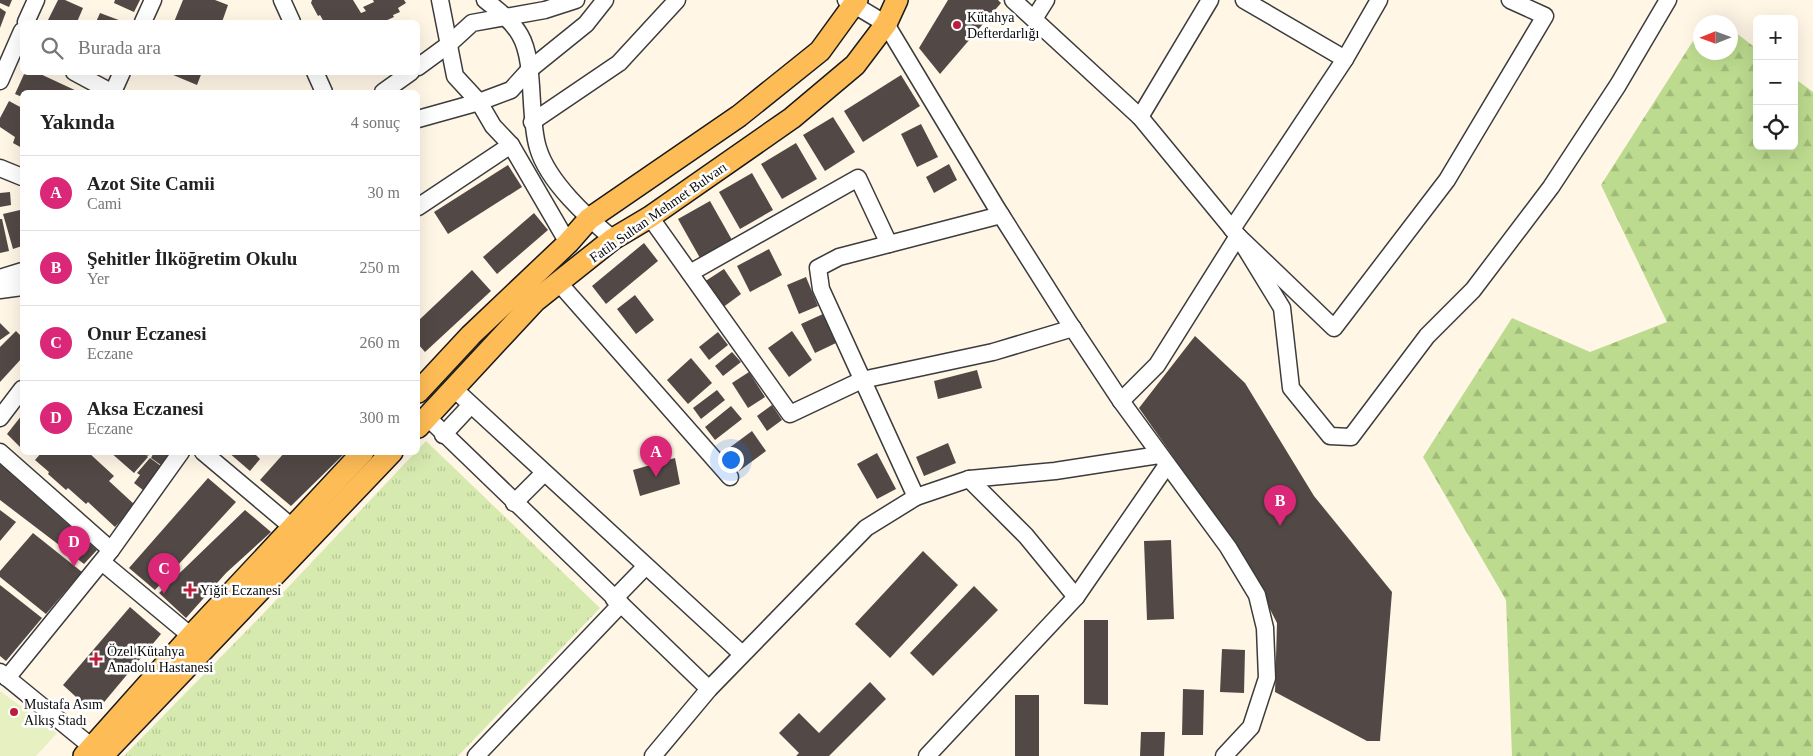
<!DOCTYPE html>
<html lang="tr">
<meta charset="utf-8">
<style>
:root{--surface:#fff;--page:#f6f6f6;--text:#222;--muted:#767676;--line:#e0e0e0;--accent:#db2777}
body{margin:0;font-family:Georgia,serif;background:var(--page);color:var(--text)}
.controls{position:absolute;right:15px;top:15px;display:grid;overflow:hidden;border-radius:8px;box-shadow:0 5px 20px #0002}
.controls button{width:45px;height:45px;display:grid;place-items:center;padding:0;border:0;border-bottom:1px solid var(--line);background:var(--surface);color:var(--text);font:25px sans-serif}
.compass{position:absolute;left:1693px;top:15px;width:45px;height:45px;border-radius:50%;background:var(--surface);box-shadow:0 5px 20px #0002;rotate:269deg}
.you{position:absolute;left:730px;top:459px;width:18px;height:18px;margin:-12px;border:4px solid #fff;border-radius:50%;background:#1a73e8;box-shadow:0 0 0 8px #1a73e833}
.badge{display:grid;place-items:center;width:32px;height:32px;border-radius:50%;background:var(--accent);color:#fff;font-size:16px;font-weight:700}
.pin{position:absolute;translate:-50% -41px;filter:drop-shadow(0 1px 2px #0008)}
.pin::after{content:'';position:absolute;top:26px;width:18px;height:15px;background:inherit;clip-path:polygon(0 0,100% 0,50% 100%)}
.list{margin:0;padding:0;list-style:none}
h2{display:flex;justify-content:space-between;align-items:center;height:65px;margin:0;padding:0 20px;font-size:21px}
h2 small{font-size:16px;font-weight:400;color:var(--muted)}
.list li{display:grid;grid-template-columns:32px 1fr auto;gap:15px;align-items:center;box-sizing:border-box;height:75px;padding:0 20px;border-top:1px solid var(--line)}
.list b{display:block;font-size:19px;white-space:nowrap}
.list p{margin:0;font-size:16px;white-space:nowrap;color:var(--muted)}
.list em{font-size:16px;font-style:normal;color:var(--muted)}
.icon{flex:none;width:28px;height:28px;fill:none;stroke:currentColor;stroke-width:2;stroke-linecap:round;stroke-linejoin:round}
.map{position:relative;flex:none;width:1813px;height:756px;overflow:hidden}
.search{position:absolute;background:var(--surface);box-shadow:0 5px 20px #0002;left:20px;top:20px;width:400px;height:55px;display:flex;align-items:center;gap:12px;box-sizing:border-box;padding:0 18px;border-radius:8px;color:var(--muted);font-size:19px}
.panel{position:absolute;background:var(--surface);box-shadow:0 5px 20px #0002;left:20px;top:90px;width:400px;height:365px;border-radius:8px}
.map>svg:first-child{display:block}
.grass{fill:url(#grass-tufts)}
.forest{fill:url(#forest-firs)}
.pitch{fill:#e7f0c1}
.building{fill:#524946}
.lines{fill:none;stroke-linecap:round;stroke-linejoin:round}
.minor-casing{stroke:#3c3c3c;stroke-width:19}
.major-casing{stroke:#1a1a1a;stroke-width:24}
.minor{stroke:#fff;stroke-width:16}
.major{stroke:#febc56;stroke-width:21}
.poi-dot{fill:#bd1e3d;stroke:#fff;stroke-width:2}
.labels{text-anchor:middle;stroke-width:5;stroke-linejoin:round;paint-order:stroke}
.poi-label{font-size:14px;fill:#090909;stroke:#fff;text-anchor:start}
.street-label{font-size:14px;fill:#090909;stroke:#fff}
</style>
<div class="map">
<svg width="1813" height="756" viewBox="0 0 1813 756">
<defs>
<pattern id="grass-tufts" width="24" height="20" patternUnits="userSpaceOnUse" patternTransform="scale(1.25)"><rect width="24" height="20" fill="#d6eaaf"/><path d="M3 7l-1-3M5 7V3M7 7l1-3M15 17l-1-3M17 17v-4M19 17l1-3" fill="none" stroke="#b6c795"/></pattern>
<pattern id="forest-firs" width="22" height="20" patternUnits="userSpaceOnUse" patternTransform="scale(1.25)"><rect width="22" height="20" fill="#bcdb8e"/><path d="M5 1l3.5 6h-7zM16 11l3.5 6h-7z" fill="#a0bb79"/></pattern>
</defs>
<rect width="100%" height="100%" fill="#fff6e6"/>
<polygon class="grass" points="426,441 600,608 458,756 124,756 261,616"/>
<polygon class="forest" points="1731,29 1757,49 1757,146 1794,146 1794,78 1813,92 1813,756 1512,756 1506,600 1423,457 1512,318 1590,352 1667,322 1601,185 1700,30 1700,52 1730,52"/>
<polygon class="pitch" points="0,691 57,733 36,756 0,756"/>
<g class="building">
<polygon points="0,0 12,0 9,7 0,3"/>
<polygon points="58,0 65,0 83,8 77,22 47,22"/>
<polygon points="115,0 140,0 134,12 114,3"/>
<polygon points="183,0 215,0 228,5 222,22 174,22"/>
<polygon points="312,0 353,0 361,13 366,11 363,7 374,2 373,0 404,0 406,3 398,8 400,12 393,15 394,17 383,22 324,22 320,15 318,16 311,3"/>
<polygon points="948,0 998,0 1001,3 940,74 919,48"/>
<polygon points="0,8 6,12 0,28"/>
<polygon points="100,13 124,22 96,22"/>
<polygon points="25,72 36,72 79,92 22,92 22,97 15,94"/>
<polygon points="166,72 202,72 197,85"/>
<polygon points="901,75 920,106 863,142 844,111"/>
<polygon points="9,101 22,108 22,148 13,143 15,137 0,127 0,118"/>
<polygon points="833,117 855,152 825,171 803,135"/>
<polygon points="921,124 938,157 917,167 901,134"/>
<polygon points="796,143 817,179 782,199 761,164"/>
<polygon points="949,164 957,180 934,193 926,177"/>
<polygon points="508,165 522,187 448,234 434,212"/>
<polygon points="752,173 773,210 740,229 719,192"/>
<polygon points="10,192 11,205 0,207 0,193"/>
<polygon points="710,201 732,240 700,258 678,219"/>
<polygon points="20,210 22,217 22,246 13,249 3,214"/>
<polygon points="534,213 548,230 497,274 483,257"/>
<polygon points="0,219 2,219 9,251 0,253"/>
<polygon points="644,243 658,261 606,304 592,286"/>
<polygon points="769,249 782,275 750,292 737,266"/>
<polygon points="724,269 741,294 722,308 704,282"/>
<polygon points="472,270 491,291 425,352 418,344 418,321"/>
<polygon points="806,277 818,306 799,314 787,285"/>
<polygon points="635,295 654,320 636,334 617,309"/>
<polygon points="823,314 836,343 815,353 801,324"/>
<polygon points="0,323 10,333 0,340"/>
<polygon points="16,331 22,337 22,358 0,382 0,347"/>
<polygon points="792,331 812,360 789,377 768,348"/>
<polygon points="718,332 728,345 709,360 699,347"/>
<polygon points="1195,336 1245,383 1314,496 1392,592 1380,741 1367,741 1275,692 1277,623 1243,556 1139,408"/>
<polygon points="732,352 741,362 723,376 715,366"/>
<polygon points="691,358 712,383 688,404 667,380"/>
<polygon points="977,370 982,388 938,399 934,381"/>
<polygon points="749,372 765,397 748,408 732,383"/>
<polygon points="717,390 725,400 701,419 693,408"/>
<polygon points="772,405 782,420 767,431 757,416"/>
<polygon points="731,406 742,419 715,440 705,427"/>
<polygon points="22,415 22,449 7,434"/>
<polygon points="752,431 766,451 739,471 725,451"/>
<polygon points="948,443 956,463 924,476 916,457"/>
<polygon points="42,452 88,452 114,476 109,481 135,505 115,527 88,502 86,504 68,488 66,490 48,474 49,472 35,460"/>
<polygon points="110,452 151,452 148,456 146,455 148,457 134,473"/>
<polygon points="154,452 170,452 161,465 151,458"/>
<polygon points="228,452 253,452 260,459 250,471"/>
<polygon points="285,452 342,452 344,454 291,506 260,480"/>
<polygon points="877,453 896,489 877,499 857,464"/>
<polygon points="150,458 161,466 154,474 160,478 148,494 134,483 140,475 137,473"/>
<polygon points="675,458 680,484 640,496 633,470"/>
<polygon points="0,464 97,550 84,564 0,500"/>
<polygon points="208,478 236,502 155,590 129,568"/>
<polygon points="0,510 16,522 0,541"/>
<polygon points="245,510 271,532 226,573 186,618 159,593"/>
<polygon points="33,533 82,572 46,614 0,577 0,571"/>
<polygon points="1171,540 1174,619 1147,620 1144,541"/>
<polygon points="923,551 958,585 890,658 855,624"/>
<polygon points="0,585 42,618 6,661 0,656"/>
<polygon points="974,586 998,610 933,676 910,653"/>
<polygon points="130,607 161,634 100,707 87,707 63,685"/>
<polygon points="1084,620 1108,620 1108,705 1084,704"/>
<polygon points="1222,649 1245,650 1244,693 1220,692"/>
<polygon points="870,682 886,699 829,756 796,756 799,753 779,733 799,713 819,733"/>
<polygon points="1183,689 1204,690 1203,735 1182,735"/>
<rect x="1015" y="695" width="24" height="61"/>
<polygon points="1141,732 1165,732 1164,756 1140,756"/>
</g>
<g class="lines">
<defs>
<g id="minor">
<polyline points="282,0 292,22"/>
<polyline points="440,0 455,76 479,102 493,126 511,145 568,243"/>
<path d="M485 0C498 10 512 21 520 35 536 62 528 116 538 148 548 182 587 217 613 239"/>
<polyline points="846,0 886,24 996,207 1068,321 1121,401 1228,547 1257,595 1265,628 1267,678 1251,727 1224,756"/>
<polyline points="1013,0 1140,117 1238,236 1334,328 1447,180 1545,16 1510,0"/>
<polyline points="1244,0 1345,59"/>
<polyline points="1034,19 1046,0"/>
<polyline points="26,22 36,0"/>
<polyline points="143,22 153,0"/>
<polyline points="418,67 448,45 472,23 545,10 576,0"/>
<polyline points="74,72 111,92"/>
<polyline points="315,72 324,92"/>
<polyline points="0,81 22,31"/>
<polyline points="113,92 122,72"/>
<polyline points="383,92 411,72"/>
<polyline points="1140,117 1210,0"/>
<polyline points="418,119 479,102 511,90 529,70 586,24 605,0"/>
<polyline points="532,122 619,63 677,0"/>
<polyline points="0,168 22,177"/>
<polyline points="418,207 511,145"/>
<polyline points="650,217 790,414 862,380 993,352 1073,328"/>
<polyline points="1232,229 1345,59 1379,0"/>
<polyline points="690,273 858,178 889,244"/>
<polyline points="0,278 22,271"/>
<polyline points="559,283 730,477"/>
<polyline points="0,290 22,287"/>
<polyline points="452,387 742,654"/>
<polyline points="1121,401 1157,365 1238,236 1282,308 1291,388 1330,436 1351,437 1427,336 1473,290 1551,187 1618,85 1668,0"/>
<polyline points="427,417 709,689"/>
<polyline points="0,418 22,389"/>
<polyline points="443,435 470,406"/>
<polyline points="0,452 111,550"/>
<polyline points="203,452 292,527"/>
<polyline points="969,479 1026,536 1076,597"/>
<polyline points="916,497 821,289 818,268 839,257 1001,215"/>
<polyline points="514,503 544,473"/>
<polyline points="102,562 191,636"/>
<polyline points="614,599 646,566"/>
<polyline points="0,672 92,747"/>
<polyline points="7,678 111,550 181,452"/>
<polyline points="476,756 621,604"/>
<polyline points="653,756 709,689 866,528 916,497 969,479 1055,471 1159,455"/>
<polyline points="927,756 1076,597 1167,465"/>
</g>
<g id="major">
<polyline points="418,392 471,335 568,243 589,219 739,116 820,51 857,0"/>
<polyline points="418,427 535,301 613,239 650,217 792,118 855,65 886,24 897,0"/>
<polyline points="84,756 191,636 363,452"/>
<polyline points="102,756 392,452"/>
</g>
</defs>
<use href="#minor" class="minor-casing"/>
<use href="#major" class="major-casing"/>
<use href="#minor" class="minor"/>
<use href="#major" class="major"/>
</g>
<g class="poi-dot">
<circle cx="957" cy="25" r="5"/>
<path d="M187.5 582.5h5v5h5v5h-5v5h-5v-5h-5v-5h5z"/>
<path d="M93.5 651.5h5v5h5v5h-5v5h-5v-5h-5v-5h5z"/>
<circle cx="14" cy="712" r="5"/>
</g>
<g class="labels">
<g class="poi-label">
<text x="967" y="22">Kütahya<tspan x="967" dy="16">Defterdarlığı</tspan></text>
<text x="200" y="595">Yiğit Eczanesi</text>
<text x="107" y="656">Özel Kütahya<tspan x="107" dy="16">Anadolu Hastanesi</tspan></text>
<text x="24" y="709">Mustafa Asım<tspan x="24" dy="16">Alkış Stadı</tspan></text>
</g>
<g class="street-label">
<text transform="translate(658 212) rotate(-35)" y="5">Fatih Sultan Mehmet Bulvarı</text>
</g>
</g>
</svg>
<div class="controls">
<button>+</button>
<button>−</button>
<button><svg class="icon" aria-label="locate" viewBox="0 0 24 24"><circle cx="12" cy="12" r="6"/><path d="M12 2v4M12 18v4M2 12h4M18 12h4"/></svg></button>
</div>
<svg class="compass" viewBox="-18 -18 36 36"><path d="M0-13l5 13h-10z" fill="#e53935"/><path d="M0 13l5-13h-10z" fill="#767676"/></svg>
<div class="you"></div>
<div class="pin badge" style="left:656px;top:477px">A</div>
<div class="pin badge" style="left:1280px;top:526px">B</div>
<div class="pin badge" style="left:164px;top:594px">C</div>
<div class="pin badge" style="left:74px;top:567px">D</div>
<div class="search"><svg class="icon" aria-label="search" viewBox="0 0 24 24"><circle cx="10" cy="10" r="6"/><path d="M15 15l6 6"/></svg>Burada ara</div>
<section class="panel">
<h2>Yakında<small>4 sonuç</small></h2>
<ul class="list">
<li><span class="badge">A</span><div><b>Azot Site Camii</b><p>Cami</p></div><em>30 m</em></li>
<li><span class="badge">B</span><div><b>Şehitler İlköğretim Okulu</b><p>Yer</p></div><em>250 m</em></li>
<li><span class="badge">C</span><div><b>Onur Eczanesi</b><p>Eczane</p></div><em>260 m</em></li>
<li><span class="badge">D</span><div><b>Aksa Eczanesi</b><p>Eczane</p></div><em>300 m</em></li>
</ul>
</section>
</div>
